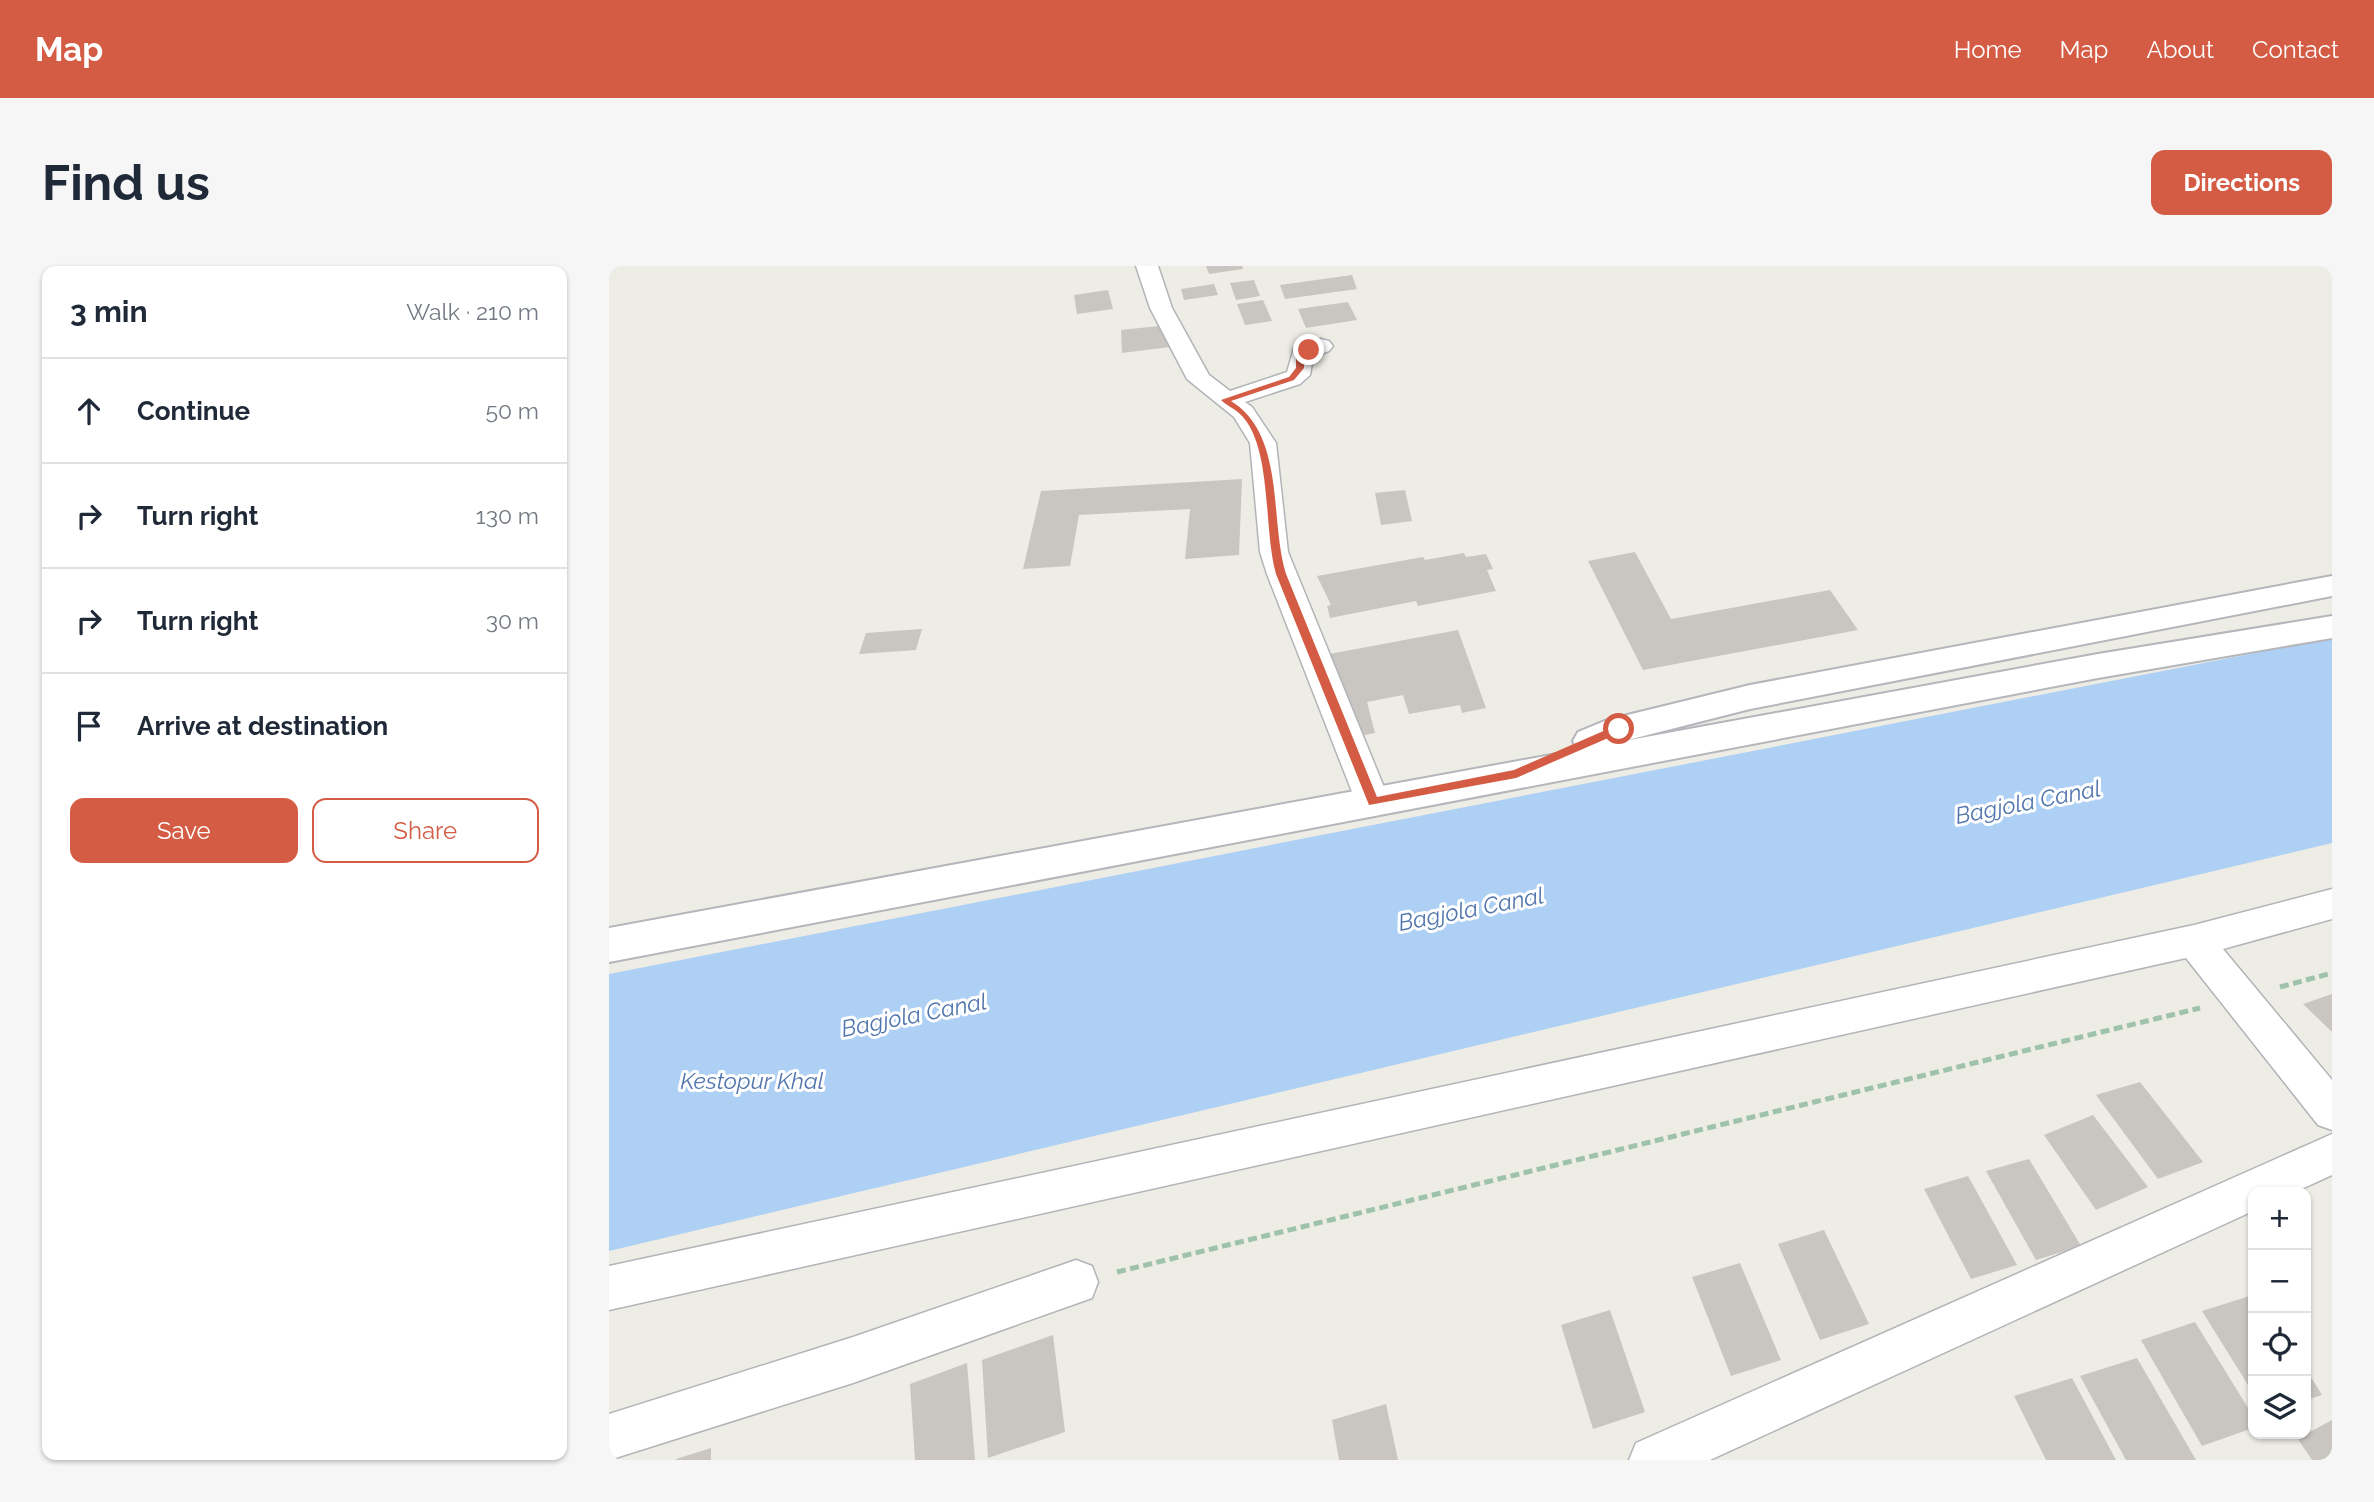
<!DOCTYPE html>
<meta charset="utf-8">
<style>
:root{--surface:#fff;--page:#f6f6f7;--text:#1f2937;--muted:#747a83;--line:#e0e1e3;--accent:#d45c44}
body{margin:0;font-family:Raleway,sans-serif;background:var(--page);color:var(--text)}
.controls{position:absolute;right:21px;bottom:21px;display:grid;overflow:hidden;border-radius:14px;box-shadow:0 2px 5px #0004}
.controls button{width:63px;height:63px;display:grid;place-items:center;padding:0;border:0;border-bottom:2px solid var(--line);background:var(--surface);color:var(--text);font:35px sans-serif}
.stop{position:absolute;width:21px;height:21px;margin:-16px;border:5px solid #d45c44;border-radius:50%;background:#fff}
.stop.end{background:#d45c44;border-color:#fff;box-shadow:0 2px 7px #0008}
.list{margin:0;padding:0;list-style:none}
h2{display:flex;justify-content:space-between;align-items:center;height:91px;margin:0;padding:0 28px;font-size:30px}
h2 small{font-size:23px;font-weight:400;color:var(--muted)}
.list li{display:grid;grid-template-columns:46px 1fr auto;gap:21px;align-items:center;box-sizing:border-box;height:105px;padding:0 28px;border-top:2px solid var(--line)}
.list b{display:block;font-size:26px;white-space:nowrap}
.list em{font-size:23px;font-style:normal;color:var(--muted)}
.actions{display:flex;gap:14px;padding:21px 28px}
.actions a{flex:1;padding:16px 0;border:2px solid var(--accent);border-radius:14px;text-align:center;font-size:24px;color:var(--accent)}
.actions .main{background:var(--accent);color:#fff}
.icon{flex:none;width:38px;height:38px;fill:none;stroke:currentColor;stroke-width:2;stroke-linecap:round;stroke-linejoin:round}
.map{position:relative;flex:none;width:1723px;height:1194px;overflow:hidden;border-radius:14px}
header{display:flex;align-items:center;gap:42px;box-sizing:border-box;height:98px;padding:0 35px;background:var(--accent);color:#fff}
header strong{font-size:33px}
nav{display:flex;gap:38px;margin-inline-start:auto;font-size:24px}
.intro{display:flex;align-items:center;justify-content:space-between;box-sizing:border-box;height:168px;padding:0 42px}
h1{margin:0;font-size:49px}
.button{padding:18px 32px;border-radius:14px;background:var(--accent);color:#fff;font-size:24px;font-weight:700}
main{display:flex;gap:42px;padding:0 42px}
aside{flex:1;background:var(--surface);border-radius:14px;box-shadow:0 2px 5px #0004}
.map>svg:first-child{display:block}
.water{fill:#aed0f5}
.building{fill:#c9c6c2}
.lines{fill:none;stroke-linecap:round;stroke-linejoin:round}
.street-casing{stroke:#b2b4b8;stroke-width:3}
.secondary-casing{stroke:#b4b6bb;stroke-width:4}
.path{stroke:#9ec2ac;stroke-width:5;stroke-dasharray:9 4.5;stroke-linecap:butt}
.street{fill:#fff;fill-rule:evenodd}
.secondary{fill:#fff;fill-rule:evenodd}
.route{fill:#d45c44}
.labels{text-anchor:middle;stroke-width:6;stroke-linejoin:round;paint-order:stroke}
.water-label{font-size:23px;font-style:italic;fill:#5075ad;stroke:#fff}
</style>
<header>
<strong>Map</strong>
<nav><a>Home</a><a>Map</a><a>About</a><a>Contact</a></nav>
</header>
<div class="intro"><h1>Find us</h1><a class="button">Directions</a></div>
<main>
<aside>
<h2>3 min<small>Walk · 210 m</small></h2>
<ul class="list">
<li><svg class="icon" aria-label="ahead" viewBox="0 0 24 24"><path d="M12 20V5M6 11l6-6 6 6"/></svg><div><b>Continue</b></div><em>50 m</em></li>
<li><svg class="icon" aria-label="right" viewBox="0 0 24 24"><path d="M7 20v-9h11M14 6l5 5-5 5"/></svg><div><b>Turn right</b></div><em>130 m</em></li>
<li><svg class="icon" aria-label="right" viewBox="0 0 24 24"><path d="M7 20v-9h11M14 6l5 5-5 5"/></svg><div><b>Turn right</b></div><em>30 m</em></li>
<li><svg class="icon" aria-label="arrive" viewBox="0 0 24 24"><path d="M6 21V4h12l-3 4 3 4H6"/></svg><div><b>Arrive at destination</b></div></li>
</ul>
<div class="actions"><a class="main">Save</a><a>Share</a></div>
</aside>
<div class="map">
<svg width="1723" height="1194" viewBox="0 0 1723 1194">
<rect width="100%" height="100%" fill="#edece5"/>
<polygon class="water" points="1723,372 1723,577 0,985 0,708"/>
<g class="building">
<polygon points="597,0 633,0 634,3 600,8"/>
<polygon points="743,9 748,23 676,33 671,19"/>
<polygon points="645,14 651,30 627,34 621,17"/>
<polygon points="605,18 609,29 575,34 572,23"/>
<polygon points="499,24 504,43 468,48 465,29"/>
<polygon points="654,34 663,55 636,59 628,38"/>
<polygon points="739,36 748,54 697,62 689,43"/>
<polygon points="559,59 561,81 513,87 512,64"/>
<polygon points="633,213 630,289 576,293 581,243 470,249 461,300 414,303 432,225"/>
<polygon points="796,224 803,255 772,259 766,227"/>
<polygon points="1026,286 1062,353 1221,324 1249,364 1034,404 979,295"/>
<polygon points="855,287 857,291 877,288 884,303 878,304 887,325 809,340 807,335 721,352 718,340 722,339 708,310 814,291 816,294"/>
<polygon points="313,363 307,384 250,388 257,367"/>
<polygon points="849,364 877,442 853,447 851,439 800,448 794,429 758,436 766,467 736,473 715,389"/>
<polygon points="1723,728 1723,766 1694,738"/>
<polygon points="1531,816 1594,896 1549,913 1487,829"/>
<polygon points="1484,849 1539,921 1487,944 1435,869"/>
<polygon points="1420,893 1472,980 1427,994 1377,905"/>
<polygon points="1359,910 1408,999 1362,1013 1315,923"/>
<polygon points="1215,964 1260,1058 1211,1074 1169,978"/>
<polygon points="1131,997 1172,1094 1122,1110 1083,1011"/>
<polygon points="1644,1029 1644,1127 1593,1045"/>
<polygon points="1001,1044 1036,1146 984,1163 952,1059"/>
<polygon points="1586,1056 1644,1150 1644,1162 1593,1180 1532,1074"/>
<polygon points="444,1069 456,1166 379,1192 373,1094"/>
<polygon points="1528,1092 1587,1194 1517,1194 1471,1110"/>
<polygon points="358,1097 366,1194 306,1194 301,1118"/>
<polygon points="1697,1103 1713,1129 1697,1134"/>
<polygon points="1463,1112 1507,1194 1437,1194 1405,1130"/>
<polygon points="777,1138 789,1194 730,1194 723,1154"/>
<polygon points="1723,1154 1723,1194 1703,1194 1686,1169 1697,1168"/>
<polygon points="102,1182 102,1194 67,1194 67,1193"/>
</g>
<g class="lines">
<defs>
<g id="street">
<polygon points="527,0 549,0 563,42 600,109 621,125 678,106 685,82 712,73 720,75 724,80 720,85 704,91 701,109 691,118 636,136 643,141 667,177 679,286 781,536 776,545 764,549 752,545 747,536 658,308 651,286 641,177 625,151 578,113 541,42"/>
<polygon points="1723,623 1723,653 1614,683 1723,814 1723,864 1709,859 1577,692 0,1044 0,1000 1585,659"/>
<polygon points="1723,868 1723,909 1686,926 1644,926 1644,945 1101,1194 1020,1194 1027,1177"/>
<polygon points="467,994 483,1000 489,1016 483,1032 244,1117 0,1194 0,1148 244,1071"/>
</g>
<polygon id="secondary" points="1723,310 1723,330 1141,443 1015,475 1489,388 1723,350 1723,372 1489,412 0,696 0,662 969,484 964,475 969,466 998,454 1141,419"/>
</defs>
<use href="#street" class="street-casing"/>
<use href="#secondary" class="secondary-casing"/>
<g class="path">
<polyline points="1671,721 1723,707"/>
<polyline points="508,1006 1591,742"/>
</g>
<use href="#street" class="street"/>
<use href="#secondary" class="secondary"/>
</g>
<path class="route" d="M698 82 704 84 695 91V102L685 114 622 135C677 169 660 253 677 308L768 531 905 504 1006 460H1013V466L907 512 760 539 667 308C654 264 664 177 630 147 624 142 617 139 612 134L680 111 687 102V90Z"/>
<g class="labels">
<g class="water-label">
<text transform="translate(1419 536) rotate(-11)" y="8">Bagjola Canal</text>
<text transform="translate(862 643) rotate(-11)" y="8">Bagjola Canal</text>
<text transform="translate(305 749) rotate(-11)" y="8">Bagjola Canal</text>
<text x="143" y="823">Kestopur Khal</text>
</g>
</g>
</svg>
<div class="controls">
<button>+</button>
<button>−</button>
<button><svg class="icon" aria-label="locate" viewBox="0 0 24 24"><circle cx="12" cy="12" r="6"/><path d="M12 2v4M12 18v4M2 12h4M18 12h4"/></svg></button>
<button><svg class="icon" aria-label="layers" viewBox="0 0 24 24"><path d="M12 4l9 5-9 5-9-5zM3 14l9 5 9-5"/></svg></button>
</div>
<div class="stop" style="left:1010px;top:463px"></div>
<div class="stop end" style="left:700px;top:84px"></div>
</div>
</main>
